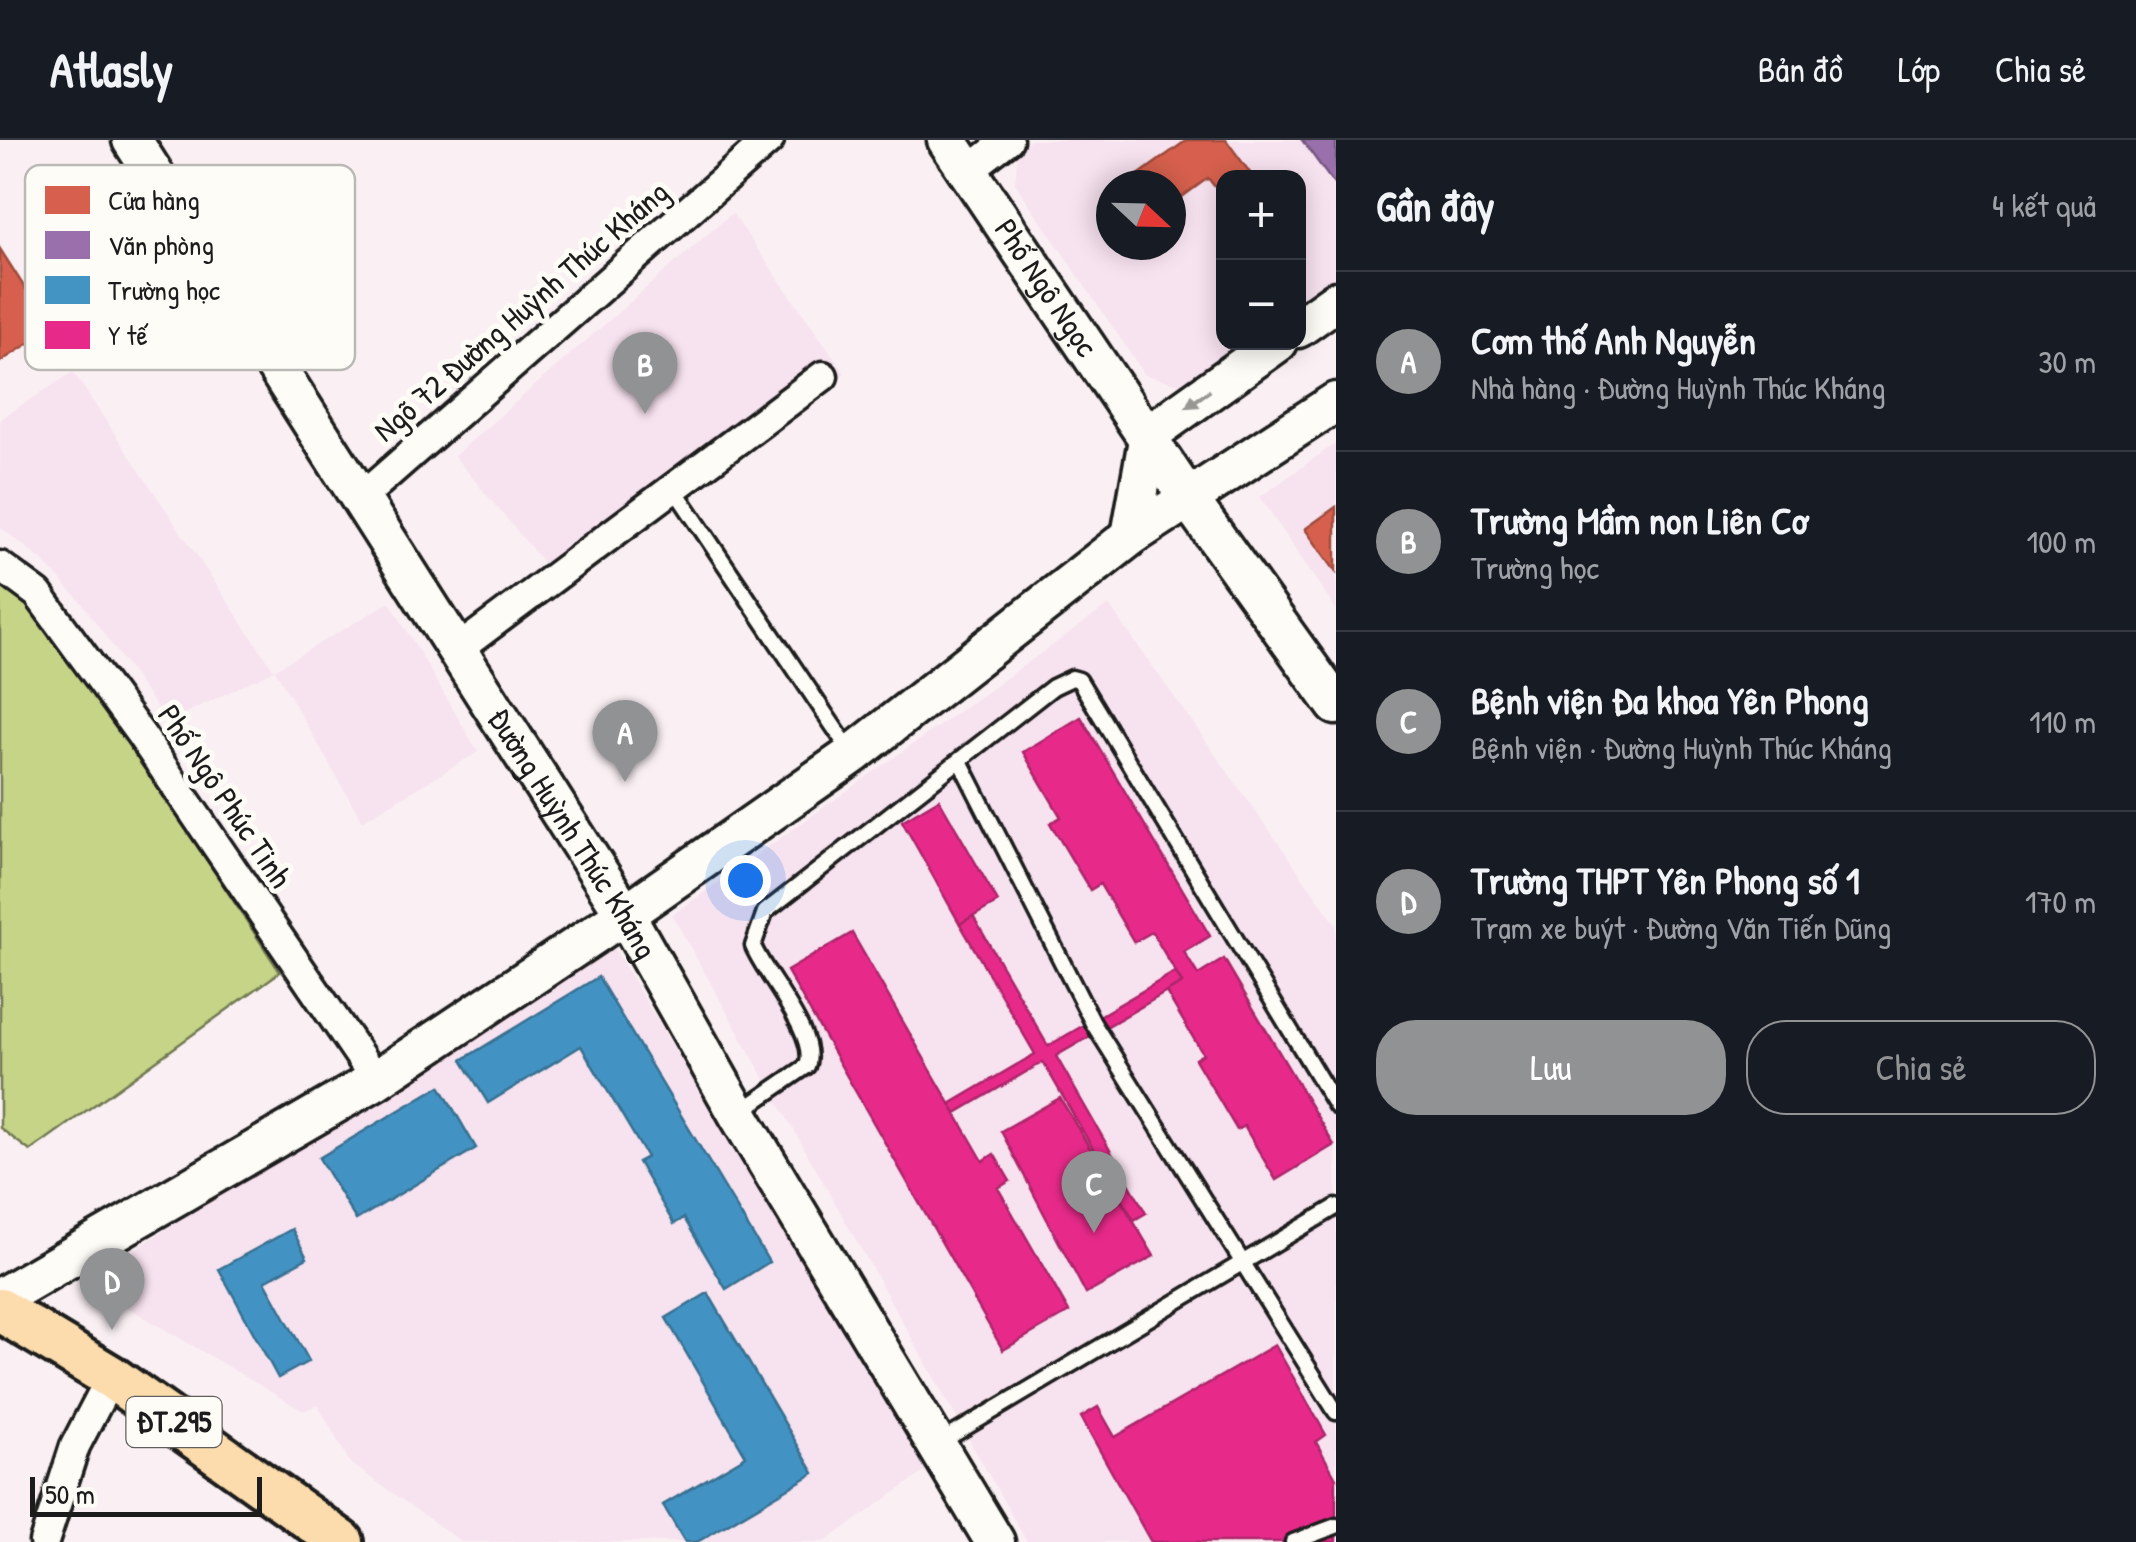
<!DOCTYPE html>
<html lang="vi">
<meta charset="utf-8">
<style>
:root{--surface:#171b24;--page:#242831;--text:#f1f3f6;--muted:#9ea1a6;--line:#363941;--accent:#919294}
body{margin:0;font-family:"Patrick Hand",sans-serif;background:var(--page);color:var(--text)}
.controls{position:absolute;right:30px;top:30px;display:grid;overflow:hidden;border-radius:20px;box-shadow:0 5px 25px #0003}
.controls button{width:90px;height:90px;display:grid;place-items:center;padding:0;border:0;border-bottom:2px solid var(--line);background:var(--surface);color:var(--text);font:50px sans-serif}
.compass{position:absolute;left:1096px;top:30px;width:90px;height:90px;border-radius:50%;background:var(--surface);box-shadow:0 5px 25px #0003;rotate:112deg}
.scale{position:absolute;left:30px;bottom:25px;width:232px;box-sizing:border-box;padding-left:10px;border:5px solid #1c1c1c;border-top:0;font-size:28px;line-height:35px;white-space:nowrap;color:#1c1c1c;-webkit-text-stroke:8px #fdfcf7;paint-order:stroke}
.you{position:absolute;left:745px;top:740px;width:35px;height:35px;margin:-25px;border:8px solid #fff;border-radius:50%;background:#1a73e8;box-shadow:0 0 0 15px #1a73e833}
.badge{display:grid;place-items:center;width:65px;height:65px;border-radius:50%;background:var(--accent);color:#fff;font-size:32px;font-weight:700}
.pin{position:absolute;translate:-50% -82px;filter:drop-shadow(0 2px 5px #0008)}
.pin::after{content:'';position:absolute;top:52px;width:35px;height:30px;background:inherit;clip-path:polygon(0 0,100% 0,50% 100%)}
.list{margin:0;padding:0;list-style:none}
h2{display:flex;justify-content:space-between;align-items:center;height:130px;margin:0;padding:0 40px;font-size:42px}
h2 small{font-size:32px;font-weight:400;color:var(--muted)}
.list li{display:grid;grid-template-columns:65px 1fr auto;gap:30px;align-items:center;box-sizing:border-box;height:180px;padding:0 40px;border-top:2px solid var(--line)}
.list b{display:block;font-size:38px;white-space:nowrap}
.list p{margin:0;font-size:32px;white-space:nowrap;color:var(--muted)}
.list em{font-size:32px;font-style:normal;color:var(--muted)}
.actions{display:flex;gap:20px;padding:30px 40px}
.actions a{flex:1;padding:22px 0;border:2px solid var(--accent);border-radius:40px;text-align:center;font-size:35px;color:var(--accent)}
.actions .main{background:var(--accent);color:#fff}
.map{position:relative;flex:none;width:1336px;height:1402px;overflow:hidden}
header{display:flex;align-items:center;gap:60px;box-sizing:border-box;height:140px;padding:0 50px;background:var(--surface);border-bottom:2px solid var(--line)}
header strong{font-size:48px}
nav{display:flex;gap:55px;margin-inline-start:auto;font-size:35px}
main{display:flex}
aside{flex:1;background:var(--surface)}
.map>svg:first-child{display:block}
.built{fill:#f7e2ef;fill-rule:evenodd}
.green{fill:#c6d488;stroke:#717852;stroke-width:2.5}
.shops{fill:#d6604d;stroke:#9e4c3e;stroke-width:2.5}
.offices{fill:#9970ab;stroke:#745780;stroke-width:2.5}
.schools{fill:#4393c3;stroke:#376f91;stroke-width:2.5}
.health{fill:#e7298a;stroke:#aa2569;stroke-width:2.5}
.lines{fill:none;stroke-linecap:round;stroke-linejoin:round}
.lane-casing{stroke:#1c1c1c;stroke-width:21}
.street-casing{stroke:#1c1c1c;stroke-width:35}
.secondary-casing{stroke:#1c1c1c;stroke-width:45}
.primary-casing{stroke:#1c1c1c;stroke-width:50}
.lane{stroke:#fdfcf7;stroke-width:14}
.street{stroke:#fdfcf7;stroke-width:28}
.secondary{stroke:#fdfcf7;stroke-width:38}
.primary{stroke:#fcdcac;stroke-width:42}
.oneway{fill:#989794}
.labels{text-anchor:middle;stroke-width:10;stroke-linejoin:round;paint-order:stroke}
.shield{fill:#fdfcf7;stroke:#605f5e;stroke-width:2.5}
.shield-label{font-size:30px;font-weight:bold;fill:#1c1c1c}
.street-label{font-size:32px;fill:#1c1c1c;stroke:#fdfcf7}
.key{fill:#fdfcf7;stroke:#bab9b5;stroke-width:2.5}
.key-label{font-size:28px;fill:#1c1c1c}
</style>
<header>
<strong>Atlasly</strong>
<nav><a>Bản đồ</a><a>Lớp</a><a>Chia sẻ</a></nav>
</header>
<main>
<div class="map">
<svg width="1336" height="1402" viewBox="0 0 1336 1402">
<rect width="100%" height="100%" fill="#faf0f3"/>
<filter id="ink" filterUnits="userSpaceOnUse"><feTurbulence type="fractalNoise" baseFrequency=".01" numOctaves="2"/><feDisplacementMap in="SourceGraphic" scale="20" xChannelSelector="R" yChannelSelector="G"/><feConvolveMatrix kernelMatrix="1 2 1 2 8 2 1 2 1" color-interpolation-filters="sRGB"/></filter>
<g filter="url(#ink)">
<g class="built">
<path d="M1030 0H1302L1336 47V139L1299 166 1298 38H1224V202L1248 203 1187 246 1145 235 1015 43 1018 9ZM1111 45H1171V105H1111Z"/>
<polygon points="732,73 845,233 559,441 454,316"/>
<polygon points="73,232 274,530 390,462 478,612 362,681 275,530 167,582 82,463 42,420 0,387 0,279"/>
<polygon points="1336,303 1336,470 1260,357"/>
<polygon points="1109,465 1336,784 1336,1402 1027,1402 672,775"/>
<polygon points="609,800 927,1330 825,1402 462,1402 350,1323 318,1265 303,1271 85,1142"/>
</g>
<polygon class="green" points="0,443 32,468 110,572 280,832 30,1011 0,988"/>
<g class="shops">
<polygon points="1187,0 1226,0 1251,34 1224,38 1221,55 1208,38 1171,65 1171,45 1133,45 1130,41"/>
<polygon points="0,109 51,189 0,222"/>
<polygon points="1336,367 1336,432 1305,389"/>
</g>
<polygon class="offices" points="1302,0 1336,0 1336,47"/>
<g class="schools">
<polygon points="598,837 769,1122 726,1149 684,1078 674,1084 638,1022 647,1017 581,906 488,963 462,920"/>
<polygon points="440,946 476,1008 356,1080 319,1018"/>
<polygon points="292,1089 307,1118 265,1141 309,1221 278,1238 219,1129"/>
<polygon points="708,1153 814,1333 697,1402 685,1402 663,1365 746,1316 666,1178"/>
</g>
<g class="health">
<polygon points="1081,577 1210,796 1184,812 1198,835 1224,819 1334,1005 1276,1040 1244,986 1237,990 1195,919 1203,914 1166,852 1182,843 1152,792 1134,802 1100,744 1090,750 1050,683 1061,677 1023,612"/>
<polygon points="939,659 998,762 960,784 902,681"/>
<polygon points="973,776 1048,906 1175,832 1182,843 1056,916 1146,1073 1134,1080 1043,922 956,973 950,964 1035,914 960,784"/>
<polygon points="852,793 983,1021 994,1014 1010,1041 998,1048 1069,1172 1003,1210 787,831"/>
<polygon points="1060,958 1154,1116 1086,1154 1001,991"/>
<polygon points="1275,1205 1326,1295 1316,1302 1336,1338 1336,1402 1151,1402 1081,1277 1098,1267 1115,1297"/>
</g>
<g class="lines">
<defs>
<g id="lane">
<polyline points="673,347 852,614"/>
<polyline points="961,623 1093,883 1336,1272"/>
<path d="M740 972 807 926C819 896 765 836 753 806L765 772 1053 547 1072 538 1079 540 1336 966"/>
<polyline points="939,1303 1336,1067"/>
<polyline points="1293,1402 1336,1386"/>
</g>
<g id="street">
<polyline points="969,30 1008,0"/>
<polyline points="363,356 769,0"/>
<polyline points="0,426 38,454 141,595 376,940"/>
<polyline points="457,510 823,236"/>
<polyline points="44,1402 75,1306 111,1237"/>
</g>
<g id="secondary">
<path id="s1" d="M132 0 625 774 738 974 995 1402"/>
<path id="s2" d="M947 0 1190 361 1336 565"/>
<polyline points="1298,188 1336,161"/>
<polyline points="1131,396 1149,294 1278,202"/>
<polyline points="0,1158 376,940 625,774 852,615 1131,396 1336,262"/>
</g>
<polyline id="primary" points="0,1170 111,1237 342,1402"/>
</defs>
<use href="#lane" class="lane-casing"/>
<use href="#street" class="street-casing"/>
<use href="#secondary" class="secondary-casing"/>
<use href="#primary" class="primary-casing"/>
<use href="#lane" class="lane"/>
<use href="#street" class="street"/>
<use href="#secondary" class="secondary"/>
<use href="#primary" class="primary"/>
</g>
<defs><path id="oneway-solid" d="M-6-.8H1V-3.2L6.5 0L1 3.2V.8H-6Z" transform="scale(2.5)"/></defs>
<use class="oneway" href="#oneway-solid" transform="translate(1198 259) rotate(145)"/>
</g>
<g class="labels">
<rect class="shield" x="126.5" y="1257" width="95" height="50" rx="8"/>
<g class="shield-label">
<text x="174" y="1292">ĐT.295</text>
</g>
<g class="street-label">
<text dy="11" stroke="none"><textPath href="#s2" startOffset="178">Phố Ngô Ngọc</textPath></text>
<text transform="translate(521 171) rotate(-41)" y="11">Ngõ 72 Đường Huỳnh Thúc Kháng</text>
<text transform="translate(225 656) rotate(56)" y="11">Phố Ngô Phúc Tinh</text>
<text dy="11" stroke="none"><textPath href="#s1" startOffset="822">Đường Huỳnh Thúc Kháng</textPath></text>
</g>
</g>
<rect x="25" y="25" width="330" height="205" rx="15" class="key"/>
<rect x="45" y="46" width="45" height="28" fill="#d6604d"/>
<rect x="45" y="91" width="45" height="28" fill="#9970ab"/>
<rect x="45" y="136" width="45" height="28" fill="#4393c3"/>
<rect x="45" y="181" width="45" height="28" fill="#e7298a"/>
<g class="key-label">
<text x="108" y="70">Cửa hàng</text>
<text x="108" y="115">Văn phòng</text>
<text x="108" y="160">Trường học</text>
<text x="108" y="205">Y tế</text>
</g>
</svg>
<div class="controls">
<button>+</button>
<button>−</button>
</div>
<svg class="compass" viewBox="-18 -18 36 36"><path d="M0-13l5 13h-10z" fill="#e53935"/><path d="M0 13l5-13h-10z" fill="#9ea1a6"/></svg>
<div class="scale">50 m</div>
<div class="you"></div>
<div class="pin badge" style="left:625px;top:642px">A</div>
<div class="pin badge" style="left:645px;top:274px">B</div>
<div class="pin badge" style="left:1094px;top:1093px">C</div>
<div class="pin badge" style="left:112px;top:1190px">D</div>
</div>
<aside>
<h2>Gần đây<small>4 kết quả</small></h2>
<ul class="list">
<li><span class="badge">A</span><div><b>Cơm thố Anh Nguyễn</b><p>Nhà hàng · Đường Huỳnh Thúc Kháng</p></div><em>30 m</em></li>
<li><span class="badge">B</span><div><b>Trường Mầm non Liên Cơ</b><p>Trường học</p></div><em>100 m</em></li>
<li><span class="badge">C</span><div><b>Bệnh viện Đa khoa Yên Phong</b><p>Bệnh viện · Đường Huỳnh Thúc Kháng</p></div><em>110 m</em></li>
<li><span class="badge">D</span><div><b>Trường THPT Yên Phong số 1</b><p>Trạm xe buýt · Đường Văn Tiến Dũng</p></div><em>170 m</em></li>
</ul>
<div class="actions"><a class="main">Lưu</a><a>Chia sẻ</a></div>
</aside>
</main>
